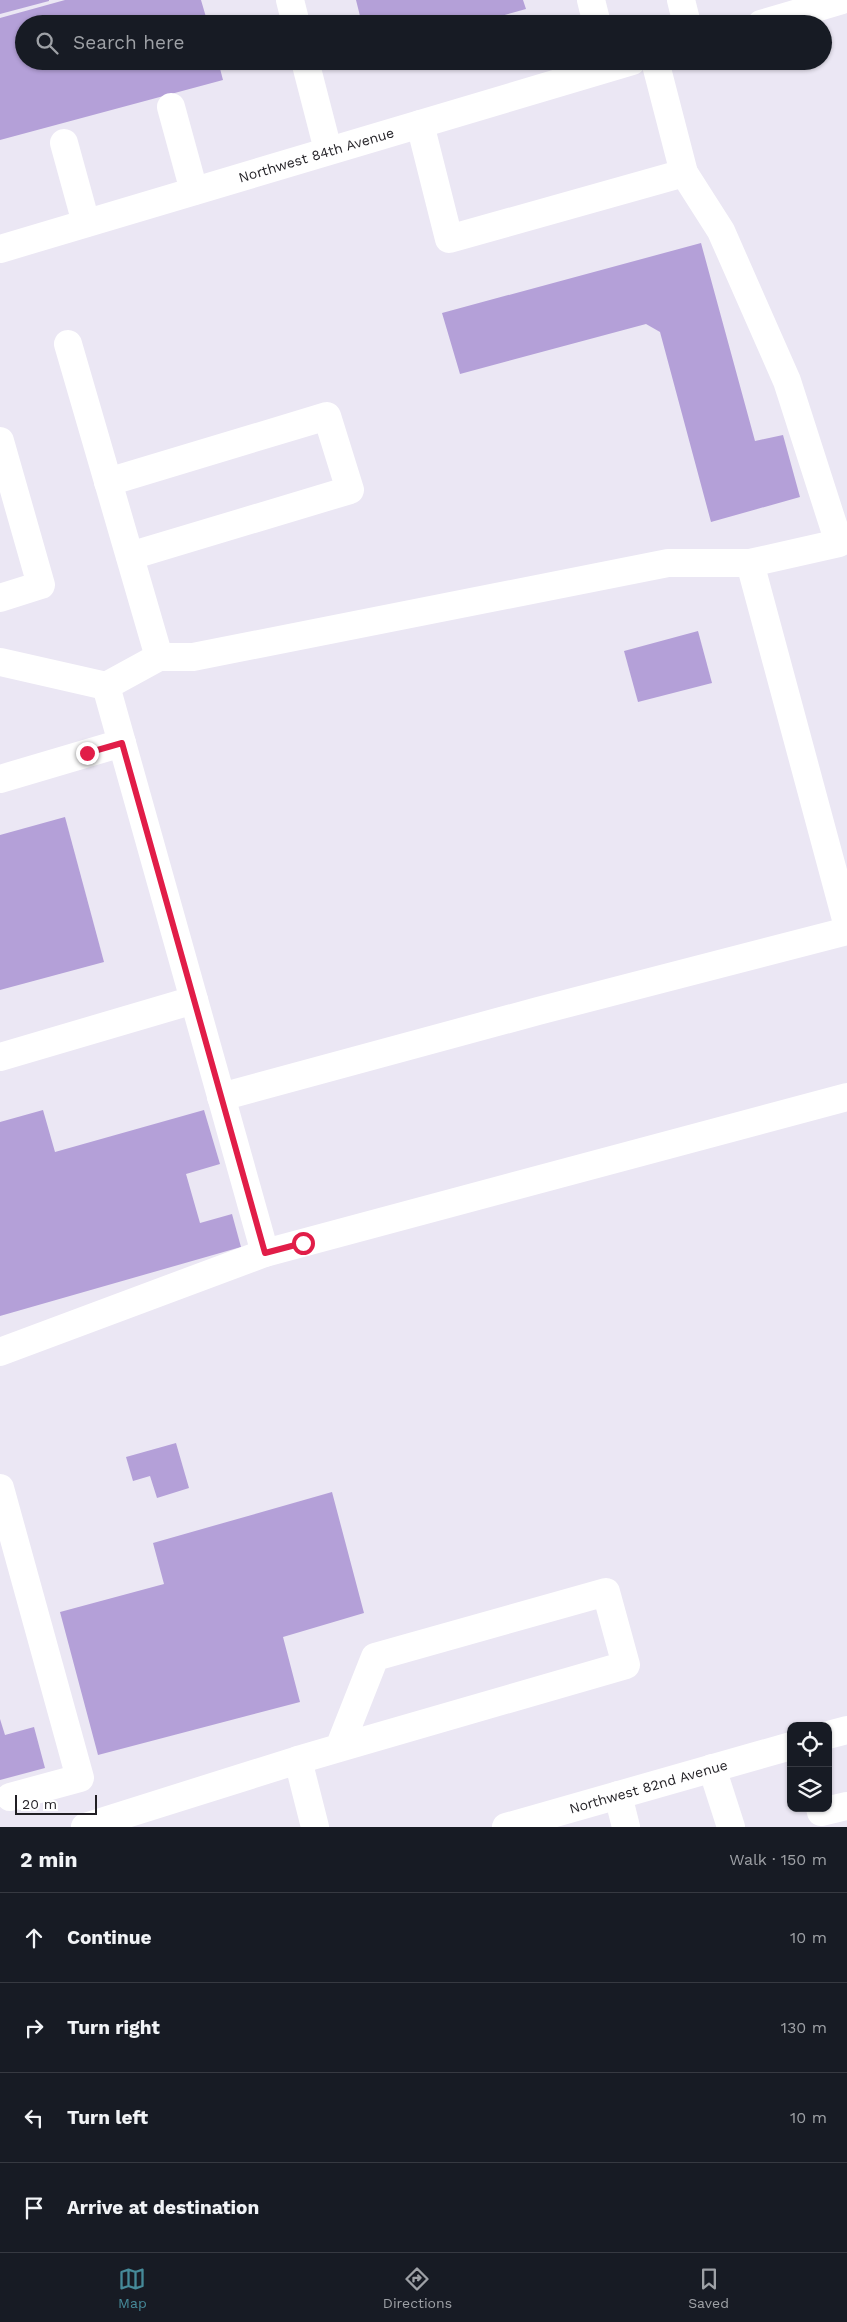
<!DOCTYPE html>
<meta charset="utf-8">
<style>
:root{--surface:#171b24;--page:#20242c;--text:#f1f3f6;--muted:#9ea1a6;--line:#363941;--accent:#468a99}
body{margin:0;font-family:"Work Sans",sans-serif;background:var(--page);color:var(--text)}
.controls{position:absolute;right:15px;bottom:15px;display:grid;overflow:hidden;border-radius:10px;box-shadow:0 1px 4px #0004}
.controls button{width:45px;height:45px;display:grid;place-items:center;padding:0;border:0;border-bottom:1px solid var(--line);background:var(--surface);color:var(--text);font:25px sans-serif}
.scale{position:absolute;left:15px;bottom:12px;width:82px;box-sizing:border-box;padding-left:5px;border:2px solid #211f24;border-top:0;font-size:14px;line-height:18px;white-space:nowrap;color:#211f24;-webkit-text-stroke:4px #fff;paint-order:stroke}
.stop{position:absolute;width:15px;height:15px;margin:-11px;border:4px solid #e11d48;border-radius:50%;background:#fff}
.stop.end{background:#e11d48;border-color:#fff;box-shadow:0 1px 5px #0008}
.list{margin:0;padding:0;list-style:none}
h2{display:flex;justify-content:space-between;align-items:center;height:65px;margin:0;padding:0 20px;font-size:21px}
h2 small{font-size:16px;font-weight:400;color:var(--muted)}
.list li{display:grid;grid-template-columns:32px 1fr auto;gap:15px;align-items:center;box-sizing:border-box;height:90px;padding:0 20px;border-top:1px solid var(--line)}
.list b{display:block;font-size:19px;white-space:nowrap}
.list em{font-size:16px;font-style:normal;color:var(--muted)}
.icon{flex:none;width:28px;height:28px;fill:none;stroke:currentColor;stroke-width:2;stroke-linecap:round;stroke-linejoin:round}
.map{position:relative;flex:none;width:847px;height:1827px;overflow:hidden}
.search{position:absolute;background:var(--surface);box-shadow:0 1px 4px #0004;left:15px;right:15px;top:15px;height:55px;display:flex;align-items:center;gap:12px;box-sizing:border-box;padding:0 18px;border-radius:28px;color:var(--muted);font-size:19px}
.sheet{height:425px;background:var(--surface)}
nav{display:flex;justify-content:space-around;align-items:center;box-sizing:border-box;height:70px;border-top:1px solid var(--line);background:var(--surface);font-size:14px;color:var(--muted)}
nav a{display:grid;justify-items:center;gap:2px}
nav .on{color:var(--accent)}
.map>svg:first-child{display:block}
.building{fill:#b4a0d8}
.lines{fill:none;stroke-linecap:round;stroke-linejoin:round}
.minor{stroke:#fff;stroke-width:28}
.route{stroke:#e11d48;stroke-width:6}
.labels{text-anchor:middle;stroke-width:4;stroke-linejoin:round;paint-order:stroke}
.street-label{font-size:14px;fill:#211f24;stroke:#fff}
</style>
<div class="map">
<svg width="847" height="1827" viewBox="0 0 847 1827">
<rect width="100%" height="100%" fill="#ebe7f4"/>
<g class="building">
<polygon points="0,0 49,0 49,1 0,14"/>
<polygon points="65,0 201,0 208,24 24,24 24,61 218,61 223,80 0,140 0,18"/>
<polygon points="356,0 523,0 526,9 473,24 362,24"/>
<polygon points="701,243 755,441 783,435 800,497 711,522 660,332 646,324 460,374 442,313"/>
<polygon points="698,631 712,683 638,702 624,651"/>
<polygon points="65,817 104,962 0,990 0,835"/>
<polygon points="43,1110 55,1152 204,1110 220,1164 186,1174 200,1223 232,1214 241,1247 0,1316 0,1122"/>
<polygon points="176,1443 189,1488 157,1498 150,1476 133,1481 126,1457"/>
<polygon points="332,1492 364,1613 283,1637 300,1702 98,1755 60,1612 164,1584 153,1543"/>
<polygon points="0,1719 5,1735 34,1727 45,1768 0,1780"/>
</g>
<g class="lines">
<g class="minor">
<polyline points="290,0 296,24"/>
<polyline points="591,0 597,24"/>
<polyline points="681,0 687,24"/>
<polyline points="761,24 842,0"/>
<polyline points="305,61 328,150"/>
<polyline points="171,107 194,191"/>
<polyline points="420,124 449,239 684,173"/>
<polyline points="64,143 86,223"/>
<path id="s1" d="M0 249 632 61"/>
<polyline points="0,441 41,585 0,598"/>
<polyline points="108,482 327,416 350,490 130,556"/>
<polyline points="750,563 847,923"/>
<polyline points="159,657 193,657 668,563 750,563 839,543 787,381 721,231 684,173 655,61"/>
<polyline points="0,662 106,686"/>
<polyline points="0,779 122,743"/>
<polyline points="0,1057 194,1000"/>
<polyline points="221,1097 538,1011 847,931"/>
<polyline points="265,1253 847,1097"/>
<polyline points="0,1352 265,1253 106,686 159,657 68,344"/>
<polyline points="0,1488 80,1778 10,1797"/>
<polyline points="828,1735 847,1730"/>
<polyline points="712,1768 731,1827"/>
<polyline points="618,1795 626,1827"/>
<polyline points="820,1808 821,1812 847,1806"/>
<polyline points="85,1827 298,1760"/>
<polyline points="315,1827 298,1760 339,1748 626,1665 606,1592 375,1657 339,1748"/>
<path id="s2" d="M506 1827 791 1746"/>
</g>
</g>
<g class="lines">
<polyline class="route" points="87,753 122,743 265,1253 303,1243"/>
</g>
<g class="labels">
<g class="street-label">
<text dy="5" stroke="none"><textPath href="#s1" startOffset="330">Northwest 84th Avenue</textPath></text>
<text dy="5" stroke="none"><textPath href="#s2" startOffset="148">Northwest 82nd Avenue</textPath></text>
</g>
</g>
</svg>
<div class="controls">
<button><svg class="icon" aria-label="locate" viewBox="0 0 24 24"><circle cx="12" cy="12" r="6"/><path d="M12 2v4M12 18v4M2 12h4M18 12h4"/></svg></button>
<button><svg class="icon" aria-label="layers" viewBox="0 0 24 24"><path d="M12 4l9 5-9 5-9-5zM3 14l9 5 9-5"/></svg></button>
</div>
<div class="scale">20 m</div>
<div class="stop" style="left:303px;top:1243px"></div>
<div class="stop end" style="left:87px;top:753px"></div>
<div class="search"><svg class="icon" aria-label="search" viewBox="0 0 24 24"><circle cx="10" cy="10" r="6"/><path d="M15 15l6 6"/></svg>Search here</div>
</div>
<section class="sheet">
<h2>2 min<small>Walk · 150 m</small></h2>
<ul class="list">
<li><svg class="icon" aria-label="ahead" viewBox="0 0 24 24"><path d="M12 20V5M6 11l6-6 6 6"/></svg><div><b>Continue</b></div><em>10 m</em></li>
<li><svg class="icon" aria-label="right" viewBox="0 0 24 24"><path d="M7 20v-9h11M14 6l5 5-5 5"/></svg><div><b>Turn right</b></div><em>130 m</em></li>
<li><svg class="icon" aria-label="left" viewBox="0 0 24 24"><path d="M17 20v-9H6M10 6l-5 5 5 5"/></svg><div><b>Turn left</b></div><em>10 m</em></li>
<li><svg class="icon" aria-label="arrive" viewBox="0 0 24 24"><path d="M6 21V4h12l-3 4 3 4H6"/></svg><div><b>Arrive at destination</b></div></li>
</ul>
</section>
<nav>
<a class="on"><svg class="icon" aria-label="map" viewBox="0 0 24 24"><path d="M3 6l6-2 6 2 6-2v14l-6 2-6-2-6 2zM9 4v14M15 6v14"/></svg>Map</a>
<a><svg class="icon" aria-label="directions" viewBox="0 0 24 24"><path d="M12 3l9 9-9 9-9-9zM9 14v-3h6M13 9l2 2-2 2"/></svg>Directions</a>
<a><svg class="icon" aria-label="saved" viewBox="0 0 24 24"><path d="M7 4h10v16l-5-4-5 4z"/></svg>Saved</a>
</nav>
